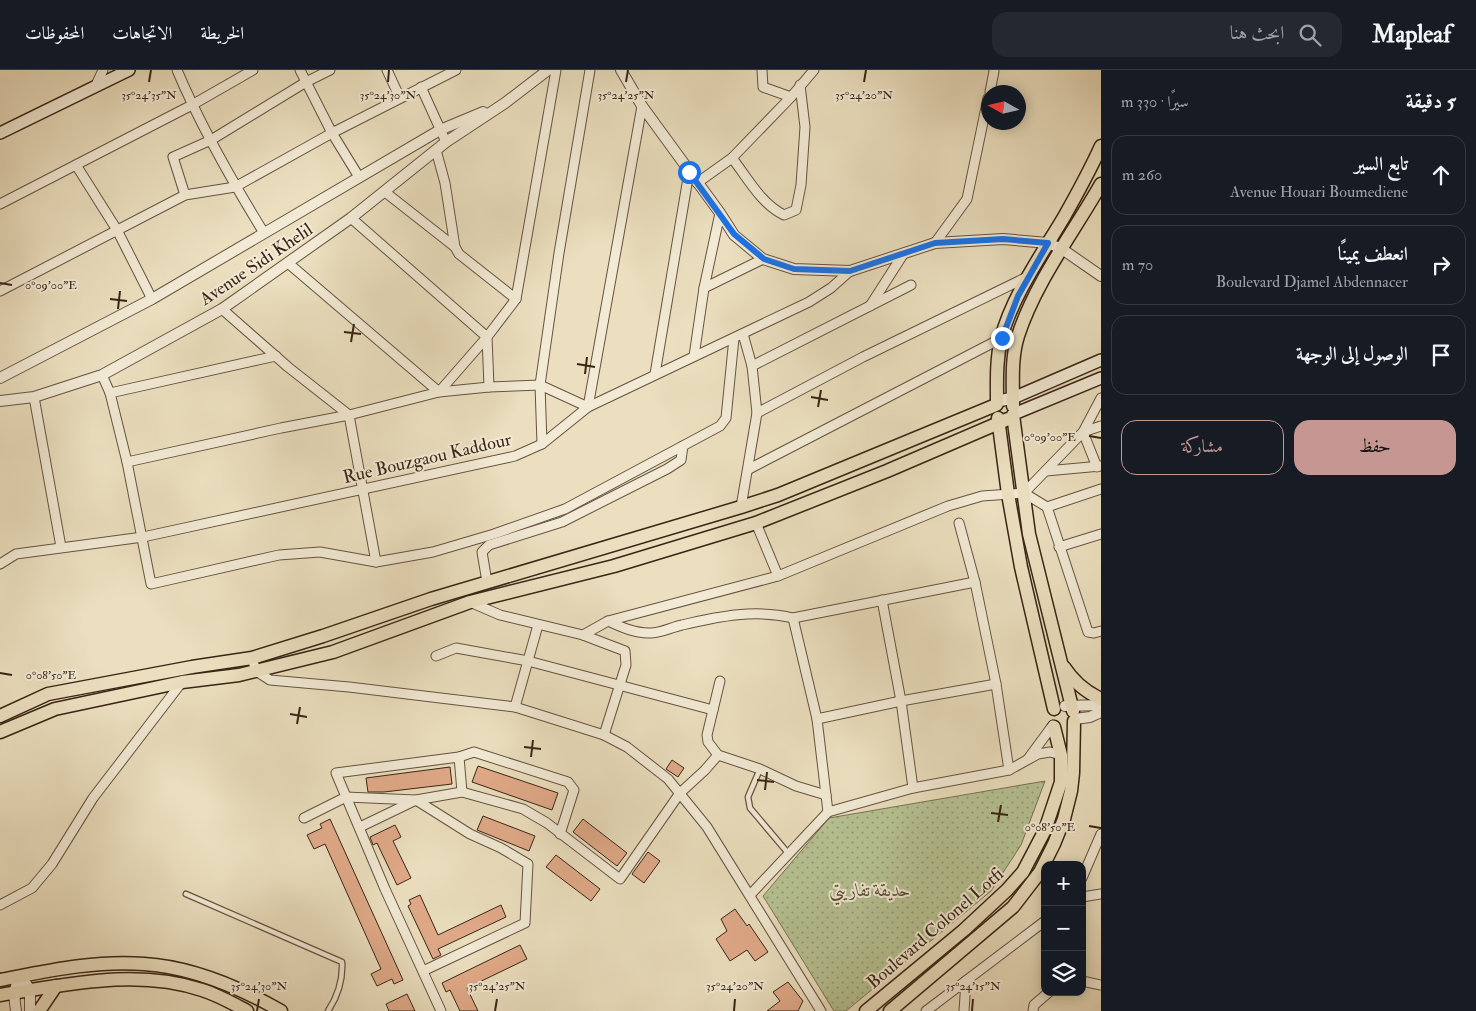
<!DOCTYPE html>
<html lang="ar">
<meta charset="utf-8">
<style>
:root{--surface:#171b24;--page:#242831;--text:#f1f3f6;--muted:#9ea1a6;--line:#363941;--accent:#c59692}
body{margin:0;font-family:"IM FELL Double Pica",Amiri,serif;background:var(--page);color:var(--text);direction:rtl}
.controls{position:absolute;right:15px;bottom:15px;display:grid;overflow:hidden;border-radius:10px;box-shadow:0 2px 12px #0003}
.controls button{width:45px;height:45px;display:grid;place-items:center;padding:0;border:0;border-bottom:1px solid var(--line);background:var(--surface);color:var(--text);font:25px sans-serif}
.compass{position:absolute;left:981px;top:15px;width:45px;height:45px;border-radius:50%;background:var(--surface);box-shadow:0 2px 12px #0003;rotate:278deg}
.stop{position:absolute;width:15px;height:15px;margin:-11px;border:4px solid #1a73e8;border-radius:50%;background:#fff}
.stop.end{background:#1a73e8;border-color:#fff;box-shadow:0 1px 5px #0008}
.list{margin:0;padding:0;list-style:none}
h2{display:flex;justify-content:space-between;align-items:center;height:65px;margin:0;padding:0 20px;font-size:21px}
h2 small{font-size:16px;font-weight:400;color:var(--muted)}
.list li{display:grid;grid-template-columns:32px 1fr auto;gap:15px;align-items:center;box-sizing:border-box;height:80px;margin:0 10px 10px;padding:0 10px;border:1px solid var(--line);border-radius:15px}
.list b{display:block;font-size:19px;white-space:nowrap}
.list p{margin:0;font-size:16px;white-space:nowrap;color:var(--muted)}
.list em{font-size:16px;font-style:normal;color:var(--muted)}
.actions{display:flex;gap:10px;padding:15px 20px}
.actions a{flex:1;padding:11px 0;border:1px solid var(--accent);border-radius:15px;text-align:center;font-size:18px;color:var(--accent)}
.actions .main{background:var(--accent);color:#111}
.icon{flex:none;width:28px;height:28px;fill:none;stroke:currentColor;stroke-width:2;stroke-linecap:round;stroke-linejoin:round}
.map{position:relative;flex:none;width:1101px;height:941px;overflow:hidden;direction:ltr}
header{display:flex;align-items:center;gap:30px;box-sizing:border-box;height:70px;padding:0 25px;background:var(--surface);border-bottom:1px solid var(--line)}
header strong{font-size:24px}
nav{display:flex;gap:28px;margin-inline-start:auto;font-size:18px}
.search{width:350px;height:45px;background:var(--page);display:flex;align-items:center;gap:12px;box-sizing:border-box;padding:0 18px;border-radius:15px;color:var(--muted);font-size:19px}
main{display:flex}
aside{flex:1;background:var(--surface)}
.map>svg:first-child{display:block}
.grass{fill:url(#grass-dots);stroke:#787354}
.building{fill:#e1aa89;stroke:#392415}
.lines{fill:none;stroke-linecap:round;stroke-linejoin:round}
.service-casing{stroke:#665340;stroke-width:7}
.minor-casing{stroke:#665340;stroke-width:11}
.tertiary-casing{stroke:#665340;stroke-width:12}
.secondary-casing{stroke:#392415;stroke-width:14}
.primary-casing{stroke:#392415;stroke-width:15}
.service{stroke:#f2ead5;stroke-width:4.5}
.minor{stroke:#f2ead5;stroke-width:9}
.tertiary{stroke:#f2ead5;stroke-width:10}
.secondary{stroke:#f2ead5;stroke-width:11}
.primary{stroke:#ebdfbf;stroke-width:12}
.route{stroke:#1a73e8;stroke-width:6}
.ticks{fill:none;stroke:#392415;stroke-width:2}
.labels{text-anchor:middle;stroke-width:4;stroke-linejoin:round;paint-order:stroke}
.street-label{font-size:18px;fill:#392415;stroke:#f2ead5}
.park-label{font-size:18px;font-style:italic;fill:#584c34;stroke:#f2ead5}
.ticks-label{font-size:12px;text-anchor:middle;fill:#392415;stroke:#f2ead5;stroke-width:4;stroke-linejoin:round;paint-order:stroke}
</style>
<header>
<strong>Mapleaf</strong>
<div class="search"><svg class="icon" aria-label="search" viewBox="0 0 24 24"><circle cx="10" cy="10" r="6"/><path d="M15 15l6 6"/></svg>ابحث هنا</div>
<nav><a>الخريطة</a><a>الاتجاهات</a><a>المحفوظات</a></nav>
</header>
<main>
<aside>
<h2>5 دقيقة<small>سيرًا · 330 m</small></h2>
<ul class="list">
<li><svg class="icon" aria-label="ahead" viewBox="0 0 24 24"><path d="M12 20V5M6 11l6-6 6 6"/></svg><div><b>تابع السير</b><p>Avenue Houari Boumediene</p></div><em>260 m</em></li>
<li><svg class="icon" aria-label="right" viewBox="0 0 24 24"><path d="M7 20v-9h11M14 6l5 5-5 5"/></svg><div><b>انعطف يمينًا</b><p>Boulevard Djamel Abdennacer</p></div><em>70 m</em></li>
<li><svg class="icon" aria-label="arrive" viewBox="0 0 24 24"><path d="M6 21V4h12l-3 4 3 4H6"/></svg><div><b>الوصول إلى الوجهة</b></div></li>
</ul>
<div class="actions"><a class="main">حفظ</a><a>مشاركة</a></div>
</aside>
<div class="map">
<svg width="1101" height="941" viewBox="0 0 1101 941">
<defs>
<pattern id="grass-dots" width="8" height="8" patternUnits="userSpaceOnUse" patternTransform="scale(1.25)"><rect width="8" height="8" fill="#b6c293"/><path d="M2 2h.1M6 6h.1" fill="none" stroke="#959d77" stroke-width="1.8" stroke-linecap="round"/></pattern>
</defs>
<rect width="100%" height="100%" fill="#ebdfbf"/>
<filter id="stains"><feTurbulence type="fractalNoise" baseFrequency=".004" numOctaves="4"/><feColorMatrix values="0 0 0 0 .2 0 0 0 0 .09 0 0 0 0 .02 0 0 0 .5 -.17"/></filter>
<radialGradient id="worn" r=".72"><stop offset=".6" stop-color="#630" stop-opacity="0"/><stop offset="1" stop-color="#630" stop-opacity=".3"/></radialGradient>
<polygon class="grass" points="1045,711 1021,775 991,821 846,941 834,941 763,826 829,748"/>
<g class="building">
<polygon points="672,690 684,698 678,707 666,699"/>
<polygon points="478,696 558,723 552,740 472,712"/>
<polygon points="450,697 452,714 384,722 368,722 366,708"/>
<polygon points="483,746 535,766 529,781 477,760"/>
<polygon points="330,749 403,910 394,914 392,909 377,916 371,904 381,899 325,774 314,779 307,765 322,758 320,754"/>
<polygon points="583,749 627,783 617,796 573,762"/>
<polygon points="395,755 401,767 393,771 411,808 397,815 377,773 373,775 370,767"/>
<polygon points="648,782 660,791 644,813 632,804"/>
<polygon points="556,785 600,819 591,831 546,797"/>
<polygon points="420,825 438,865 501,835 506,847 438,879 441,885 433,889 408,836 411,834 409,830"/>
<polygon points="735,839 747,856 749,854 768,882 755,891 747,880 730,891 716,869 727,861 721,849"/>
<polygon points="520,875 527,889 467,918 478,941 460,941 450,920 446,922 442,913"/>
<polygon points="788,912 803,931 798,941 767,941 780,931 773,922"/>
<polygon points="407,924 415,941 389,941 386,934"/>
</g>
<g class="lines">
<defs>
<g id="service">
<polyline points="760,699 748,727 750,738 788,783"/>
<path d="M186 824 342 892C343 910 338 926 328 941"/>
</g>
<g id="minor">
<path d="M177 0C201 57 232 111 264 163"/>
<polyline points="300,0 332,63 359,107"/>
<polyline points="387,0 400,28"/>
<polyline points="762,0 763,17 791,27"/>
<polyline points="96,15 103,0"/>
<polyline points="421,17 446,72"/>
<polyline points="990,22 994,1"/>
<polyline points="436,80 445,113 455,177 459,184 516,229"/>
<path d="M732 88C747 107 761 134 784 145L796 140 801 115 805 57 800 15"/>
<polyline points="76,95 117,160 152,229"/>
<polyline points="697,113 732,88 791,27 814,0"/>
<polyline points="385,122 455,177"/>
<polyline points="185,125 173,87 211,70 306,12 330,0"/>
<polyline points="0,134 192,35 253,0"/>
<polyline points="351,148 487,267 489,317"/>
<polyline points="935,173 967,129 988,28"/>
<polyline points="288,193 439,322 487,267 516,229 556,0"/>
<polyline points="704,218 763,189"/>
<polyline points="0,221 185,125 235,117 332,63 456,0"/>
<polyline points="870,236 904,183"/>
<polyline points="222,239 288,297 349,345 376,492"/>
<polyline points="694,286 704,218 720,143"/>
<polyline points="752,296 911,215"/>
<polyline points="655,304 689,102"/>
<polyline points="102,305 110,323 127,392 151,514 279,485 320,482 376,492 433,482 494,464 565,439 720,356 726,348 734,268"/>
<polyline points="110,323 276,286"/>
<polyline points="34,327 61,477"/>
<polyline points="757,343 863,287 1027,207"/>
<polyline points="542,374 540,315 559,183 590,0"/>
<polyline points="127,392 281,358 349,345 439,322 489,317 540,315 588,337 642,36"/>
<polyline points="1097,397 1083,362 1101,356"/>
<polyline points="749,399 1002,268 1018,268"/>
<polyline points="1046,401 1101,396"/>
<polyline points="1024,423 1083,362 1101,328"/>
<polyline points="741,437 757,343 752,296 743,264"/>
<polyline points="1047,437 1101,419"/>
<polyline points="756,453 778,506"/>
<polyline points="959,453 975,512 996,614 1009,700"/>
<polyline points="1059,477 1101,464"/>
<polyline points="0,494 16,484 143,467 515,386 542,374 588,337 809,232 831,218 850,201"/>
<polyline points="487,512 482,482 489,475 562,452 667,399 681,390 683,376"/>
<polyline points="882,530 901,631 913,718"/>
<polyline points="470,532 500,545 583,565 625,581 626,595 604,665"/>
<polyline points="793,548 817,649 828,742"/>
<path d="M608 551C621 557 634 563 649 563 659 564 672 557 682 555 720 546 756 539 793 548L975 512"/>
<polyline points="583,565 608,551 778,506 948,436 982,426 1024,423 1047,437 1088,562 1094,563 1101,561"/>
<polyline points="436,586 456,578 528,591 713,640"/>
<polyline points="252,588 256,601 270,610 349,617 515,637 604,665 627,677 668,709 707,757 821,941"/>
<polyline points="720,611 707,665 708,672 718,685 760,699 796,716 826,725"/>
<polyline points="515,637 538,555"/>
<polyline points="817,649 901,631 996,614"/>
<polyline points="459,687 462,722"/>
<polyline points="1028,689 1053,655"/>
<polyline points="304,748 346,727 416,730 462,722 523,739 547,753 620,809 680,723 705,700 718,685"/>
<polyline points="360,757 416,730 470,764 501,778 528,794 525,853 423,901"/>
<polyline points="1082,808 1101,764"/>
<polyline points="750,825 828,742 913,718 1009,700 1038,684 1050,682 1061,685"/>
<polyline points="1082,827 1101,824"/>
<polyline points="0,835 32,818 52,794 93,728 182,612"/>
<polyline points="1082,911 1101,915"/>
<polyline points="441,941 385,819 336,703 459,687 474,682 568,712 574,720 560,764"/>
<polyline points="926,941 1045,851"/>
<polyline points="964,941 966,911"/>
<polyline points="1033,941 1034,935 1049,922"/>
</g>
<g id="tertiary">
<polyline points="621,0 642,36 720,143 734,165 763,189 794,199 850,201 935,173 1003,169 1048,173 1062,179 1101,206"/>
<polyline points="0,308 152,229 440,60 483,42"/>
<polyline points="0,331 34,327 102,305 222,239 351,148 446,72 505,33 548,0"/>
<polyline points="1065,636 1101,635"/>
<polyline points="1075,649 1090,647 1101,642"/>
<path d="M16 941C14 928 13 917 21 906L30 920V941"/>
</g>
<g id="secondary">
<polyline points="0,63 129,0"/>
<polyline points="1003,330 1013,328 1101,290"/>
<polyline points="1014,344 1101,308"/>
</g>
<g id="primary">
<path d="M997 334C997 312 996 291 1001 269 1011 228 1042 184 1064 147 1077 124 1090 100 1101 76"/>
<path d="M1013 336C1013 313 1011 288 1018 266 1035 213 1073 163 1101 114"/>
<polyline points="1013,345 1029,464 1073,641"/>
<polyline points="998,348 1008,424 1021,497 1054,639"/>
<path d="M1064 597C1073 611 1086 622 1101 629"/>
<polyline points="0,646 48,624 192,597 252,588 323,566 431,529 741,437 778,425 996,335"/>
<polyline points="0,662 55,639 182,612 239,605 333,582 470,532 614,496 756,453 887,401 1008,349"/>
<path d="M0 910C47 901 96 890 144 894 193 897 239 917 281 941"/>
<path d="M0 925C66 915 136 898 202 920 218 925 232 933 247 941"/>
<polyline points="39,941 56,916"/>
<polyline points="866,941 964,860 1007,820 1023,802 1045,760 1061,712 1061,685 1054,657"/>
<polyline points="890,941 1013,837 1040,802 1054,774 1064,749 1071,721 1073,703 1074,651"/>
</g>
</defs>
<use href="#service" class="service-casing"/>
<use href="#minor" class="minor-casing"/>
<use href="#tertiary" class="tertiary-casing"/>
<use href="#secondary" class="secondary-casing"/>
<use href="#primary" class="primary-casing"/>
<use href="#service" class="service"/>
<use href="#minor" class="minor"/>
<use href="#tertiary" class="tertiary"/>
<use href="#secondary" class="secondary"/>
<use href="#primary" class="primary"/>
</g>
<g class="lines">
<polyline class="route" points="689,102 734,164 764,189 794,199 850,201 935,173 1003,169 1048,173 1018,226 1002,268"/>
</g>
<path class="ticks" d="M149 12 151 0M388 12 389 0M626 12 628 0M864 12 866 0M0 213 12 215M110 229 127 231M118 239 120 221M344 262 361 264M351 272 354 254M577 294 595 297M585 304 587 287M811 327 828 330M818 337 821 320M1089 366 1101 368M0 603 12 605M290 644 307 647M297 654 300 637M524 677 541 679M531 687 533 670M757 710 774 712M765 720 767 702M991 743 1008 745M998 752 1001 735M1089 756 1101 758M257 941 259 929M495 941 497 929M734 941 735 929M972 941 973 929"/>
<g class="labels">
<g class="street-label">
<text transform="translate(256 194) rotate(-34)" y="6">Avenue Sidi Khelil</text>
<text transform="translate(427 388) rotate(-13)" y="6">Rue Bouzgaou Kaddour</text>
<text transform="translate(935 858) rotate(-41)" y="6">Boulevard Colonel Lotfi</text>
</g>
<g class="park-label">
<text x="870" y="826">حديقة تفاريتي</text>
</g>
</g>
<g class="ticks-label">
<text x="149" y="29">35°24'35"N</text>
<text x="388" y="29">35°24'30"N</text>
<text x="626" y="29">35°24'25"N</text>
<text x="864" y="29">35°24'20"N</text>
<text x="51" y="219">0°09'00"E</text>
<text x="1050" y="371">0°09'00"E</text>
<text x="51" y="609">0°08'50"E</text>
<text x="1050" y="761">0°08'50"E</text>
<text x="259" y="920">35°24'30"N</text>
<text x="497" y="920">35°24'25"N</text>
<text x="735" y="920">35°24'20"N</text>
<text x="973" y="920">35°24'15"N</text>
</g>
<rect width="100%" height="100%" filter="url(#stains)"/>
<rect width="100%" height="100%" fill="url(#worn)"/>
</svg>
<div class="controls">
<button>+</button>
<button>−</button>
<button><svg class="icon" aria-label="layers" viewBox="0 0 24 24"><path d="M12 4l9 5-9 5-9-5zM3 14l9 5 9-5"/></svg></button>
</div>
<svg class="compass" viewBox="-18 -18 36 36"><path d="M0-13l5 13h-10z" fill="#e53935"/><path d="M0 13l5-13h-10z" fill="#9ea1a6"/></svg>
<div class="stop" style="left:689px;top:102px"></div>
<div class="stop end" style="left:1002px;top:268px"></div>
</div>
</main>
